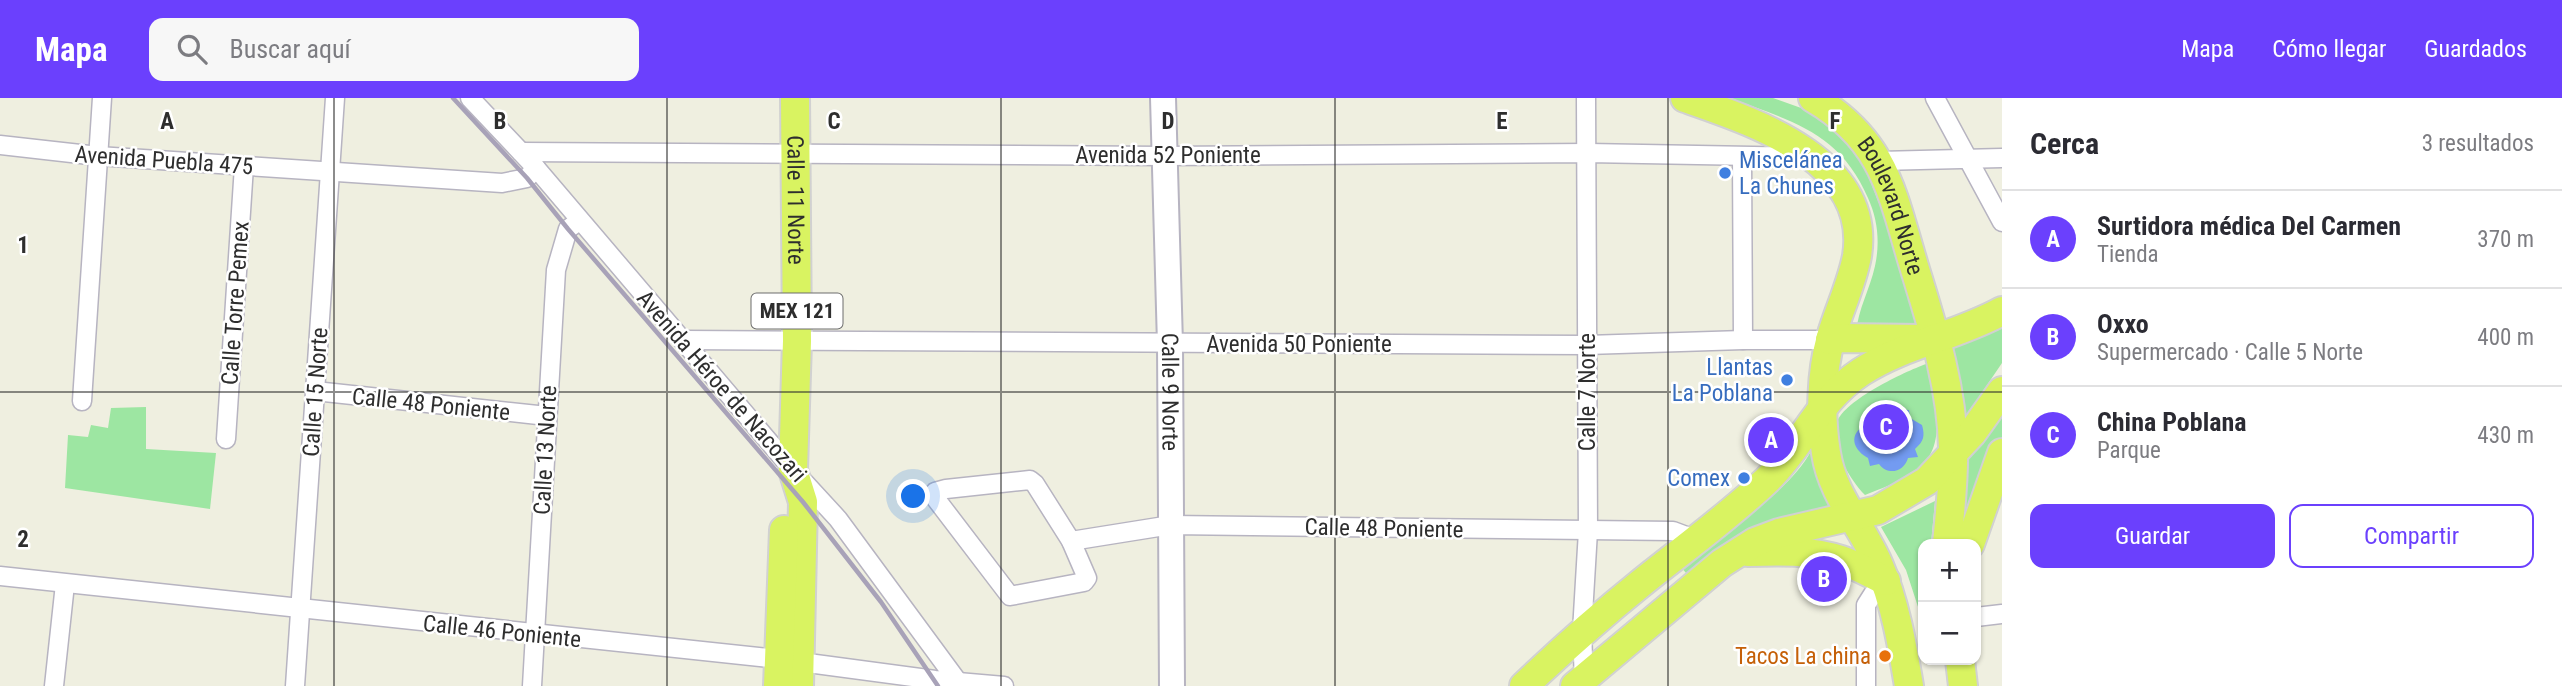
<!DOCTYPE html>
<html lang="es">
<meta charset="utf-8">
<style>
:root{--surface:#fff;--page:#f7f7f7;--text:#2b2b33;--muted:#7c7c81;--line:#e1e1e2;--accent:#6b40fd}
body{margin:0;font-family:"Roboto Condensed",sans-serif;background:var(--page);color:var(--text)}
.controls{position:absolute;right:21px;bottom:21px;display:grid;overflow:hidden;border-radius:14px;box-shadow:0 2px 5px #0004}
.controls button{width:63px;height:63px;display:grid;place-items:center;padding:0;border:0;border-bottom:2px solid var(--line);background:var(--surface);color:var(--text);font:35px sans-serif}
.you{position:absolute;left:914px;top:399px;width:24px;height:24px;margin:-18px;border:5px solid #fff;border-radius:50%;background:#1a73e8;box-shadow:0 0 0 10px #1a73e833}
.badge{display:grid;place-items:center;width:46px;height:46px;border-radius:50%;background:var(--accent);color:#fff;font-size:23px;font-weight:700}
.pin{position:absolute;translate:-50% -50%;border:4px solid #fff;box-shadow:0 2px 7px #0006}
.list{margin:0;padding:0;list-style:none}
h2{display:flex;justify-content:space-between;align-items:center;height:91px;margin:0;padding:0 28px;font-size:30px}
h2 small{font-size:23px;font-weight:400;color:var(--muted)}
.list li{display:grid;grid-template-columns:46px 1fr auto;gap:21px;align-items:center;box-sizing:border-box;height:98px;padding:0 28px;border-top:2px solid var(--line)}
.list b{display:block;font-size:26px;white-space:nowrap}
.list p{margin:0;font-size:23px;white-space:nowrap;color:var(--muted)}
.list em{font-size:23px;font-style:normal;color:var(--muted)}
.actions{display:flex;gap:14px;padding:21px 28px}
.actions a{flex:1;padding:16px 0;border:2px solid var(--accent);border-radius:14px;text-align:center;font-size:24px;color:var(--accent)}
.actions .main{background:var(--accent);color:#fff}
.icon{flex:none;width:38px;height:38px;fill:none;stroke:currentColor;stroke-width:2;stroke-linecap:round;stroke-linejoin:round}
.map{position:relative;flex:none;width:2002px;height:588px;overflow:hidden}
header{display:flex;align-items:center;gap:42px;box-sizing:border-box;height:98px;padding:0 35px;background:var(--accent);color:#fff}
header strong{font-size:33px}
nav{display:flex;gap:38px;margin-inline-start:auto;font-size:24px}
.search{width:490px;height:63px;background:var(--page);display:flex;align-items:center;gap:18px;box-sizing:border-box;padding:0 24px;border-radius:14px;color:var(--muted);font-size:26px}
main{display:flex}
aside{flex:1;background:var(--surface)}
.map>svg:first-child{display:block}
.green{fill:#9de6a2}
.water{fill:#739bf1}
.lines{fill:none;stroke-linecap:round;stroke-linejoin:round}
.street-casing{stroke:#b7b4c1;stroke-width:21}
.secondary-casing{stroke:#b7b4c1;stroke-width:28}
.primary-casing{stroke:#d1d1d1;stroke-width:32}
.street{stroke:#fff;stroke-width:18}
.secondary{stroke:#fff;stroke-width:24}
.primary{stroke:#d9f361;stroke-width:28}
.rail{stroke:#a8a2b8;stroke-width:4.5}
.grid{fill:none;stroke:#2e2e2e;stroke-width:2;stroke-opacity:0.55}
.shop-dot{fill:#3f7fe0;stroke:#fff;stroke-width:2.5}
.food-dot{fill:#e8710a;stroke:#fff;stroke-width:2.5}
.labels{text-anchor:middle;stroke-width:5;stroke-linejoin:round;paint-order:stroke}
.shield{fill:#fff;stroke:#6d6d6d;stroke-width:2}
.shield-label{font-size:21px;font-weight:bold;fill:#2e2e2e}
.street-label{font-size:23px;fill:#2e2e2e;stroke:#fff}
.shop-label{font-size:23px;fill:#366cbe;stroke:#fff;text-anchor:end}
.food-label{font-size:23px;fill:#c56008;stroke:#fff;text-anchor:end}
.grid-label{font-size:23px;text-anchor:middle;font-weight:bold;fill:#2e2e2e;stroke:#fff;stroke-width:5;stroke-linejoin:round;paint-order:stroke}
</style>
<header>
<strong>Mapa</strong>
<div class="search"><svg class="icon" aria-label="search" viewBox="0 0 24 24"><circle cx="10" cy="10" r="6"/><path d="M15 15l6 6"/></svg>Buscar aquí</div>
<nav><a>Mapa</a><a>Cómo llegar</a><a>Guardados</a></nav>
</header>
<main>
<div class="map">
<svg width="2002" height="588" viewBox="0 0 2002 588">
<rect width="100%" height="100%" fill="#efefe0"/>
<g class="green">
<path d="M1730 0H1773L1818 16 1860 57 1888 128 1908 193 1918 237 1856 235C1858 211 1870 191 1875 168 1880 145 1878 122 1868 100 1840 34 1791 23 1730 0Z"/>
<polygon points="2002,228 2002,265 1966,318 1951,251 1987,237"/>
<path d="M1926 266C1932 280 1934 294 1936 309 1943 368 1914 378 1865 397 1850 382 1828 346 1837 324 1845 302 1904 274 1926 266Z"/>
<polygon points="146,309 146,351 216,355 210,411 65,390 68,337 88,339 91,327 108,330 111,310"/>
<polygon points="2002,310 2002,353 1954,446 1964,365"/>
<path d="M1811 353 1819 380 1835 411 1742 438 1686 475 1680 468C1718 439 1789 395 1811 353Z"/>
<polygon points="1935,403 1931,446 1923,446 1923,515 1920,515 1906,472 1881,429"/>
</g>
<path class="water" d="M1884 305C1894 306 1899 312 1909 312L1910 320 1922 327C1925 338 1924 343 1915 351L1918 359 1908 360C1904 374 1888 378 1879 366L1870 368 1868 360C1855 353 1848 339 1862 329L1860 321 1868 319 1874 308Z"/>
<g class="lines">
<defs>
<g id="street">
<polyline points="470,0 536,70 793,372 838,421 961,588"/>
<polyline points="1935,0 2002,124"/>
<polyline points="0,47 98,58 502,85 527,80 536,70"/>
<polyline points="521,54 1165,58 1588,55 1809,59"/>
<polyline points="1742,59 1743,242"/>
<polyline points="1879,63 2002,60"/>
<polyline points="684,242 1587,247 1743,242 1830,242"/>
<polyline points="315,293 547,318"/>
<polyline points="82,303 102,0"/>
<polyline points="226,341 244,68"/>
<polygon points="1030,382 1035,386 1071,443 1087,480 1084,484 1010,498 936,401 935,394 946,391"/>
<polyline points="1071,443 1171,427 1673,433 1697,442"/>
<polyline points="0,478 778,561 935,582 1004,588"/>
<polyline points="1976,519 2002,516"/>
<polyline points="1584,584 1582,533 1588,433 1586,0"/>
<polyline points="54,588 65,486"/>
<polyline points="295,588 335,0"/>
<polyline points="532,588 556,172 568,131 579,123"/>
<polyline points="1866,588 1866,507 1873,496 1887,487"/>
</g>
<g id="secondary">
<path id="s1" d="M1163 0 1170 246 1172 588"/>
</g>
<g id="primary">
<path id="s2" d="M795 0 797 243 793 372 803 404 799 588"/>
<path d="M1685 0C1754 24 1872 62 1857 158 1852 185 1839 212 1831 239 1821 276 1820 318 1826 355 1832 396 1861 427 1878 465 1895 504 1902 546 1909 588"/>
<path id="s3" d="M1813 0C1885 42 1892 95 1914 168 1932 227 1952 288 1953 350 1954 382 1950 414 1947 446"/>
<polyline points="1830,242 1842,240 1922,241"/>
<polyline points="1970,446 2002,355"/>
<path d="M1748 454C1779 453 1811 452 1841 462 1856 467 1871 476 1886 483"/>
<polyline points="1960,562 1963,588"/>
<polyline points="778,588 784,432"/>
<path d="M1524 588C1561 553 1599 519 1640 486 1682 452 1727 420 1767 382 1803 347 1817 303 1861 274 1904 246 1957 238 2002 213"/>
<polyline points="1575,588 1722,465 1755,444 1779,435 1878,412 1927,383 1972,335 2002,293"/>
</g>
</defs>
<use href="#street" class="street-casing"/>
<use href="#secondary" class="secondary-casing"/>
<use href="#primary" class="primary-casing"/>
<use href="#street" class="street"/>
<use href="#secondary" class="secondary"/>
<use href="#primary" class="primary"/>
<polyline class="rail" points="453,0 527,80 568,131 803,404 881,504 938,588"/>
</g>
<path class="grid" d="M334 0V588M667 0V588M1001 0V588M1335 0V588M1668 0V588M0 294H2002"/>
<g class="shop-dot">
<circle cx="1725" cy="75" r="7"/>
<circle cx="1787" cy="282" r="7"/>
<circle cx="1744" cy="380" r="7"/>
</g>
<circle class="food-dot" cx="1885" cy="558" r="7"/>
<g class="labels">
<rect class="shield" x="751.5" y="195.5" width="91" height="35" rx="5"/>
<g class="shield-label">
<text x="797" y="220">MEX 121</text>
</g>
<g class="street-label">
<text x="1168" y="65">Avenida 52 Poniente</text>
<text transform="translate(164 62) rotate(4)" y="8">Avenida Puebla 475</text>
<text dy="8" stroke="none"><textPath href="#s2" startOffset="102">Calle 11 Norte</textPath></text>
<text dy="8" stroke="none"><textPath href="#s3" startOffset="138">Boulevard Norte</textPath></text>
<text transform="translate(235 205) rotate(-86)" y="8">Calle Torre Pemex</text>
<text x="1299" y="254">Avenida 50 Poniente</text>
<text transform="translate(722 288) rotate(49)" y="8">Avenida Héroe de Nacozari</text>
<text transform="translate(315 294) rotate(-86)" y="8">Calle 15 Norte</text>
<text dy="8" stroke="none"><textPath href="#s1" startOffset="294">Calle 9 Norte</textPath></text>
<text transform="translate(1587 294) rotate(-90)" y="8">Calle 7 Norte</text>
<text transform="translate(431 306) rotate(6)" y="8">Calle 48 Poniente</text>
<text transform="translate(545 352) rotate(-87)" y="8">Calle 13 Norte</text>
<text transform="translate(1384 430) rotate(1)" y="8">Calle 48 Poniente</text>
<text transform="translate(502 533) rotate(6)" y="8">Calle 46 Poniente</text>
</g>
<g class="shop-label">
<text x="1739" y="70" text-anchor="start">Miscelánea<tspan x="1739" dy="26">La Chunes</tspan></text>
<text x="1773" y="277">Llantas<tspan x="1773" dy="26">La Poblana</tspan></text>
<text x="1730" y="388">Comex</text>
</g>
<g class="food-label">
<text x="1871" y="566">Tacos La china</text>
</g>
</g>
<g class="grid-label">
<text x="167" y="31">A</text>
<text x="500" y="31">B</text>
<text x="834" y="31">C</text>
<text x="1168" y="31">D</text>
<text x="1502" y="31">E</text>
<text x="1835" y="31">F</text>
<text x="23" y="155">1</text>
<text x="23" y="449">2</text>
</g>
</svg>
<div class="controls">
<button>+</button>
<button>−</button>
</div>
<div class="you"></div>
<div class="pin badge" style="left:1771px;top:342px">A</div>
<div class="pin badge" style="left:1824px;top:481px">B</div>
<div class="pin badge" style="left:1886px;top:329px">C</div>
</div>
<aside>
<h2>Cerca<small>3 resultados</small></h2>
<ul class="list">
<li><span class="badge">A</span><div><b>Surtidora médica Del Carmen</b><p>Tienda</p></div><em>370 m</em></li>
<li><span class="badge">B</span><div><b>Oxxo</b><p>Supermercado · Calle 5 Norte</p></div><em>400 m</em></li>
<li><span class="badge">C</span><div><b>China Poblana</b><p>Parque</p></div><em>430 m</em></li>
</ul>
<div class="actions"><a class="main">Guardar</a><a>Compartir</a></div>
</aside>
</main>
